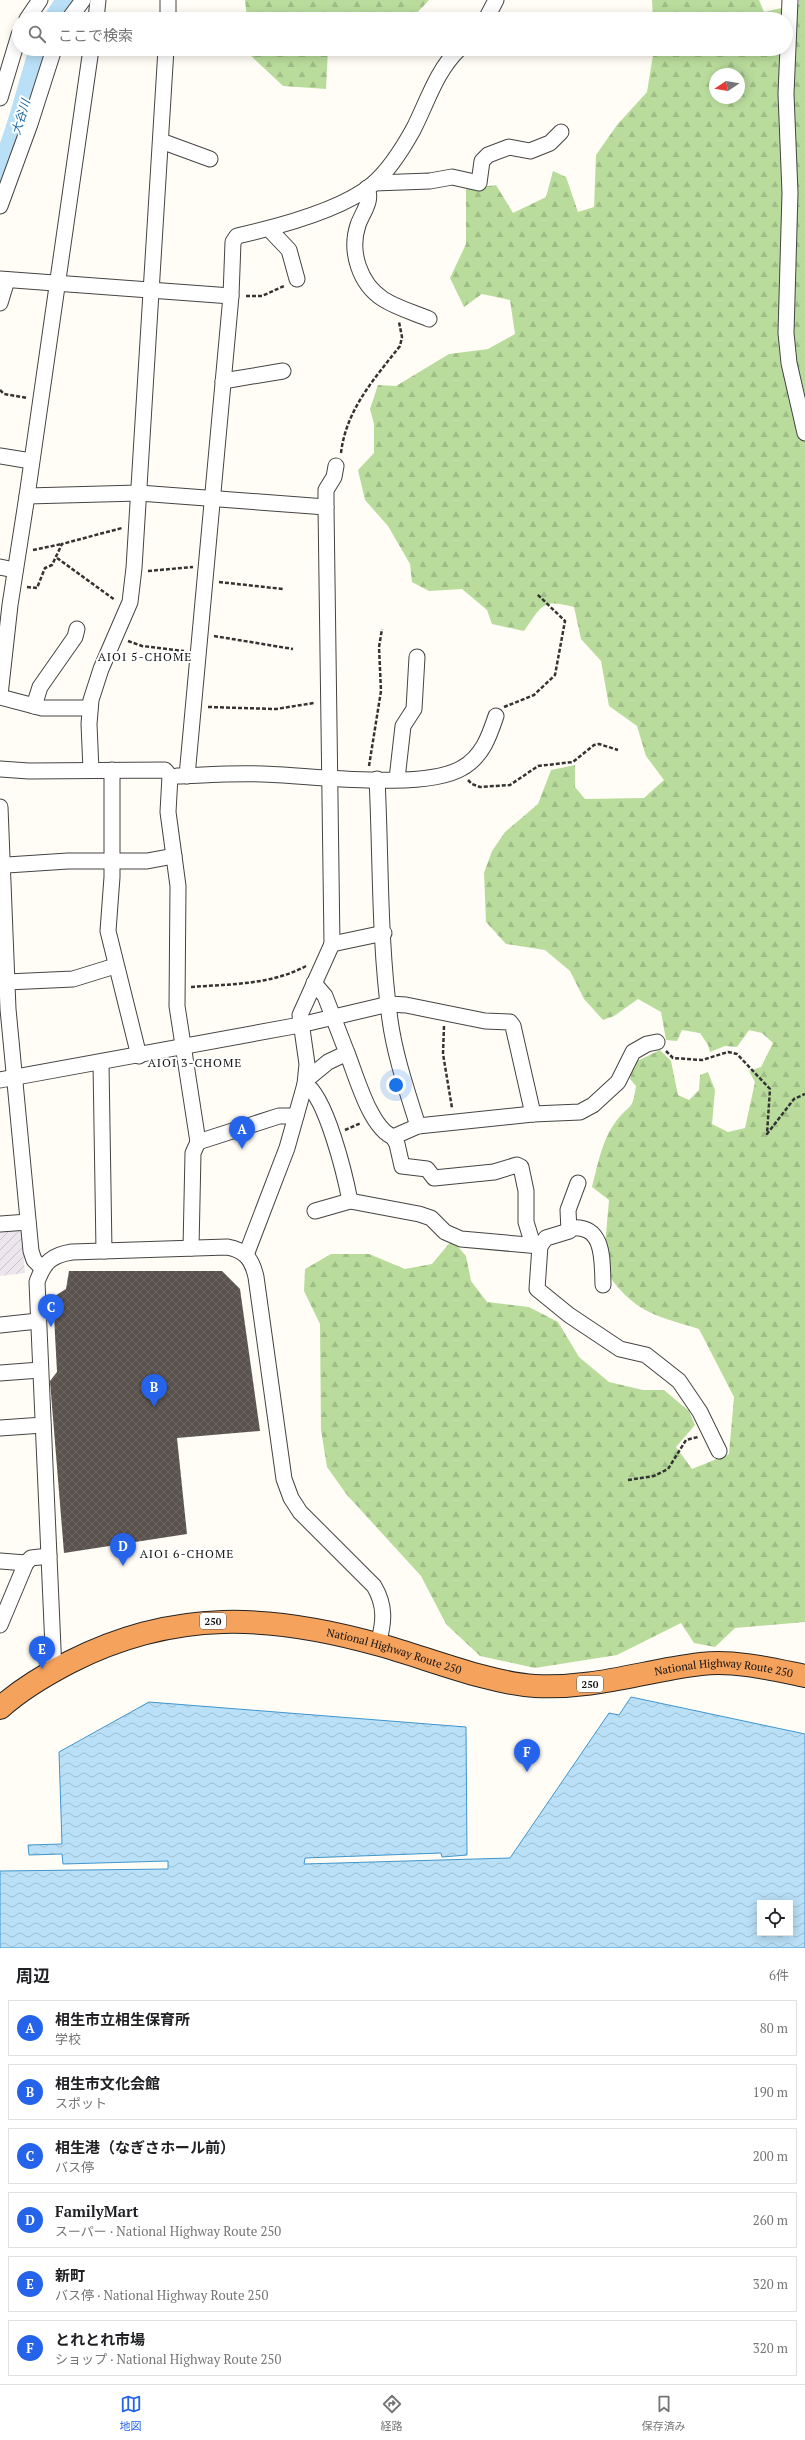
<!DOCTYPE html>
<html lang="ja">
<meta charset="utf-8">
<style>
:root{--surface:#fff;--page:#f6f6f6;--text:#202124;--muted:#757577;--line:#e0e0e0;--accent:#2563eb}
body{margin:0;font-family:"PT Serif","Noto Sans JP",serif;background:var(--page);color:var(--text)}
.controls{position:absolute;right:12px;bottom:12px;display:grid;overflow:hidden;border-radius:0px;box-shadow:0 2px 10px #0003}
.controls button{width:36px;height:36px;display:grid;place-items:center;padding:0;border:0;border-bottom:1px solid var(--line);background:var(--surface);color:var(--text);font:20px sans-serif}
.compass{position:absolute;left:709px;top:68px;width:36px;height:36px;border-radius:50%;background:var(--surface);box-shadow:0 2px 10px #0003;rotate:258deg}
.you{position:absolute;left:396px;top:1085px;width:14px;height:14px;margin:-10px;border:3px solid #fff;border-radius:50%;background:#1a73e8;box-shadow:0 0 0 6px #1a73e833}
.badge{display:grid;place-items:center;width:26px;height:26px;border-radius:50%;background:var(--accent);color:#fff;font-size:13px;font-weight:700}
.pin{position:absolute;translate:-50% -33px;filter:drop-shadow(0 1px 2px #0008)}
.pin::after{content:'';position:absolute;top:21px;width:14px;height:12px;background:inherit;clip-path:polygon(0 0,100% 0,50% 100%)}
.list{margin:0;padding:0;list-style:none}
h2{display:flex;justify-content:space-between;align-items:center;height:52px;margin:0;padding:0 16px;font-size:17px}
h2 small{font-size:13px;font-weight:400;color:var(--muted)}
.list li{display:grid;grid-template-columns:26px 1fr auto;gap:12px;align-items:center;box-sizing:border-box;height:56px;margin:0 8px 8px;padding:0 8px;border:1px solid var(--line);border-radius:0px}
.list b{display:block;font-size:15px;white-space:nowrap}
.list p{margin:0;font-size:13px;white-space:nowrap;color:var(--muted)}
.list em{font-size:13px;font-style:normal;color:var(--muted)}
.icon{flex:none;width:22px;height:22px;fill:none;stroke:currentColor;stroke-width:2;stroke-linecap:round;stroke-linejoin:round}
.map{position:relative;flex:none;width:805px;height:1948px;overflow:hidden}
.search{position:absolute;background:var(--surface);box-shadow:0 2px 10px #0003;left:12px;right:12px;top:12px;height:44px;display:flex;align-items:center;gap:10px;box-sizing:border-box;padding:0 14px;border-radius:22px;color:var(--muted);font-size:15px}
.sheet{height:436px;background:var(--surface)}
nav{display:flex;justify-content:space-around;align-items:center;box-sizing:border-box;height:56px;border-top:1px solid var(--line);background:var(--surface);font-size:11px;color:var(--muted)}
nav a{display:grid;justify-items:center;gap:2px}
nav .on{color:var(--accent)}
.map>svg:first-child{display:block}
.industrial{fill:url(#industrial-furrows)}
.forest{fill:url(#forest-firs);fill-rule:evenodd}
.water{fill:url(#water-waves);stroke:#3f96cf;fill-rule:evenodd}
.lines{fill:none;stroke-linecap:round;stroke-linejoin:round}
.river{stroke:#b9e0f7;stroke-width:26}
.building{fill:url(#building-cross-hatch)}
.minor-casing{stroke:#444;stroke-width:17}
.highway-casing{stroke:#222;stroke-width:24}
.path{stroke:#333;stroke-width:2.5;stroke-dasharray:4 2;stroke-linecap:butt}
.minor{stroke:#fff;stroke-width:15}
.highway{stroke:#f5a25d;stroke-width:22}
.labels{text-anchor:middle;stroke-width:4;stroke-linejoin:round;paint-order:stroke}
.shield{fill:#fff;stroke:#585858;stroke-width:1}
.shield-label{font-size:10px;font-weight:bold;fill:#111}
.street-label{font-size:11px;fill:#111;stroke:#fff}
.water-label{font-size:12px;font-style:italic;fill:#1768a6;stroke:#fff}
.neighbourhood-label{font-size:12px;letter-spacing:1px;fill:#111;stroke:#fff}
</style>
<div class="map">
<svg width="805" height="1948" viewBox="0 0 805 1948">
<defs>
<pattern id="industrial-furrows" width="10" height="10" patternUnits="userSpaceOnUse"><rect width="10" height="10" fill="#eee6ef"/><path d="M-1 1l2-2M0 10L10 0M9 11l2-2" fill="none" stroke="#cbc4cc"/></pattern>
<pattern id="forest-firs" width="22" height="20" patternUnits="userSpaceOnUse"><rect width="22" height="20" fill="#b9dc9c"/><path d="M5 1l3.5 6h-7zM16 11l3.5 6h-7z" fill="#9ebc85"/></pattern>
<pattern id="water-waves" width="16" height="10" patternUnits="userSpaceOnUse"><rect width="16" height="10" fill="#b9e0f7"/><path d="M0 5q4-4 8 0t8 0" fill="none" stroke="#9ebfd3"/></pattern>
<pattern id="building-cross-hatch" width="8" height="8" patternUnits="userSpaceOnUse"><rect width="8" height="8" fill="#5a524d"/><path d="M0 0l8 8M0 8l8-8" fill="none" stroke="#6d6662"/></pattern>
</defs>
<rect width="100%" height="100%" fill="#fffdf5"/>
<polygon class="industrial" points="21,1226 25,1273 0,1276 0,1229"/>
<g class="forest">
<polygon points="245,0 429,0 411,19 247,19"/>
<path d="M652 0H759L764 12 799 4V0H805V1622L735 1628 715 1647 694 1643 681 1623 617 1655 535 1668 480 1656 446 1624 421 1576 347 1495 327 1467 321 1430 320 1324 304 1291 305 1269 331 1254H369L405 1269 432 1264 452 1240 466 1256 471 1281 487 1302 529 1307 558 1322 579 1357 609 1382 643 1390H664L689 1411 695 1425 676 1447 692 1469 729 1454 734 1397 699 1329C650 1314 634 1312 603 1268L609 1200 592 1187C598 1164 602 1139 617 1120 631 1102 632 1112 636 1086L630 1079 633 1063 660 1050 671 1061 678 1095 689 1100 699 1090 700 1075 708 1072 715 1090 712 1124 728 1132 745 1128 755 1082 749 1071 761 1067 773 1043 762 1033 749 1030 737 1047 725 1046 710 1052 708 1045 700 1033 682 1030 677 1041 666 1040 661 1012 638 999 614 1016 603 1020 584 999 570 971 545 950 506 944 486 922 484 873 492 851 505 832 538 804 551 770 575 765V787L585 799 644 798 664 780 646 756 637 726 609 706 601 661 581 639 574 607C541 598 542 606 524 631L492 624 487 610 462 589 429 591 412 582 410 564 388 526 365 500 358 470 374 453V424L370 409 378 385 396 386 449 354 488 349 515 334 510 300 482 294 464 307 450 278 466 244V189L496 185 513 213 546 197 553 171 566 177 578 212 594 207 596 155 617 125 647 92 654 49H786V19H653ZM715 74H739V98H715Z"/>
<polygon points="249,49 328,49 326,89 283,86 250,55"/>
</g>
<path class="water" d="M631 1697 805 1734V1948H0V1871L168 1869V1861L63 1864 62 1854 29 1855 28 1845 62 1844 59 1752 149 1702 466 1727 467 1855 442 1857 441 1853 305 1858 304 1864 510 1858 609 1713 619 1715ZM760 1903H790V1933H760Z"/>
<g class="lines">
<g class="river">
<polyline points="57,19 70,0"/>
<polyline points="0,185 22,118 42,49"/>
</g>
</g>
<polygon class="building" points="69,1271 222,1271 240,1289 260,1431 177,1438 187,1534 64,1553 50,1381 57,1372 53,1297 66,1289"/>
<g class="lines">
<defs>
<g id="minor">
<polyline points="790,0 786,94 790,193 786,333 789,363 805,433"/>
<polyline points="27,19 40,0"/>
<polyline points="69,19 83,0"/>
<polyline points="96,19 98,0"/>
<polyline points="168,19 168,0"/>
<polyline points="486,19 496,0"/>
<polyline points="0,98 19,35"/>
<polyline points="161,141 210,159"/>
<polyline points="374,183 430,181 452,177 479,183 482,161 488,155 509,147 530,151 550,143 561,132"/>
<path d="M367 188C373 201 362 213 358 225 349 252 360 284 383 299 397 308 415 313 429 319"/>
<polyline points="0,206 30,124 54,49"/>
<polyline points="269,229 289,250 297,279"/>
<polyline points="0,279 231,296"/>
<polyline points="0,303 7,280"/>
<polyline points="223,381 283,371"/>
<polyline points="0,456 31,461"/>
<polyline points="27,496 139,493 326,507 332,944 300,1015 307,1064 305,1084 287,1148 246,1255"/>
<polyline points="326,507 326,490 334,477 336,466"/>
<polyline points="0,567 15,570"/>
<polyline points="0,695 10,605 27,496 91,49"/>
<polyline points="0,697 42,708 90,708"/>
<polyline points="34,706 40,687 75,637 77,629"/>
<polyline points="0,769 29,771 165,770 170,776 168,812 178,886 177,1006 198,1142 193,1153 191,1248"/>
<polyline points="91,770 89,724 91,700 101,669 130,602 134,568 166,49"/>
<polyline points="112,770 112,877 108,931 139,1056"/>
<path d="M177 776C205 775 233 773 262 774 309 775 424 791 462 768 482 757 489 737 496 716"/>
<path d="M187 776 231 296 233 242 237 236C277 227 342 210 373 184 388 171 403 148 413 130 427 103 436 71 459 49"/>
<path d="M377 779C381 859 379 941 390 1020 395 1056 407 1091 418 1126"/>
<polyline points="397,779 403,726 414,709 417,657"/>
<polyline points="0,807 8,1009 31,1251 34,1260 42,1268"/>
<polyline points="0,869 7,865 68,861 147,861 174,856"/>
<polyline points="332,944 384,933"/>
<polyline points="7,982 73,979 115,966"/>
<path d="M347 1053C356 1075 370 1128 393 1137L418 1126 533 1114"/>
<polyline points="101,1063 104,1251"/>
<polyline points="307,1076 311,1076 328,1062 347,1053 325,996 314,983"/>
<polyline points="0,1080 300,1025 389,1004 406,1005 485,1021 510,1022 513,1026 533,1114 580,1112 593,1105 618,1082 633,1052 647,1044 657,1042"/>
<path d="M305 1084C326 1096 345 1175 350 1201"/>
<polyline points="393,1137 397,1144 402,1166 427,1169 434,1178 494,1172 517,1165 521,1167 526,1191 526,1222 533,1245"/>
<polyline points="198,1142 279,1116 296,1116"/>
<polyline points="315,1211 350,1201 419,1214 431,1218 445,1232 461,1239 540,1246 546,1238 569,1231 568,1210 578,1183"/>
<polyline points="0,1224 28,1222"/>
<path d="M570 1228C605 1224 602 1260 603 1285"/>
<polyline points="540,1246 537,1289 569,1315 620,1349 646,1355 679,1381 700,1412 719,1451"/>
<polyline points="0,1325 38,1321"/>
<polyline points="0,1373 40,1370"/>
<polyline points="0,1428 43,1425"/>
<polyline points="0,1561 26,1563"/>
<polyline points="0,1625 26,1563 31,1558 49,1556"/>
<path d="M54 1671 37 1282C44 1262 52 1255 72 1252L227 1247C245 1250 252 1259 256 1277L284 1479 291 1498 300 1512 374 1586C386 1606 384 1623 378 1644"/>
</g>
<g id="highway">
<path id="s1" d="M0 1708C21 1689 45 1675 70 1662 174 1609 270 1614 380 1645 427 1658 488 1683 535 1686 596 1689 642 1671 701 1664 735 1660 771 1669 805 1676"/>
</g>
</defs>
<use href="#minor" class="minor-casing"/>
<use href="#highway" class="highway-casing"/>
<g class="path">
<polyline points="246,296 262,296 284,286"/>
<polyline points="0,390 4,394 28,398"/>
<path d="M341 453C346 410 374 379 400 346L402 337 399 322"/>
<polyline points="33,550 62,544"/>
<polyline points="57,558 115,600"/>
<polyline points="148,571 193,567"/>
<polyline points="219,582 283,589"/>
<polyline points="27,587 37,588 45,568 52,565 62,544 122,528"/>
<polyline points="214,636 293,649"/>
<polyline points="128,641 142,646 184,651"/>
<polyline points="208,707 276,709 314,703"/>
<polyline points="504,707 534,695 555,675 565,621 537,594"/>
<polyline points="369,766 381,691 379,647 382,629"/>
<polyline points="468,780 472,784 480,787 510,785 538,766 573,762 594,745 599,744 618,750"/>
<path d="M191 987C230 984 271 985 306 966"/>
<polyline points="444,1026 443,1054 452,1108"/>
<polyline points="666,1051 673,1058 702,1060 728,1052 737,1054 770,1089 767,1134 794,1099 805,1094"/>
<polyline points="345,1130 361,1123"/>
<polyline points="628,1480 654,1476 668,1469 686,1440 698,1437"/>
</g>
<use href="#minor" class="minor"/>
<use href="#highway" class="highway"/>
</g>
<g class="labels">
<g class="shield">
<rect x="200" y="1613" width="26" height="16" rx="3"/>
<rect x="577" y="1676" width="26" height="16" rx="3"/>
</g>
<g class="shield-label">
<text x="213" y="1625">250</text>
<text x="590" y="1688">250</text>
</g>
<g class="street-label">
<text dy="4" stroke="none"><textPath href="#s1" startOffset="418">National Highway Route 250</textPath></text>
<text dy="4" stroke="none"><textPath href="#s1" startOffset="754">National Highway Route 250</textPath></text>
</g>
<g class="water-label">
<text transform="translate(21 117) rotate(-73)" y="4">大谷川</text>
</g>
<g class="neighbourhood-label">
<text x="145" y="661">AIOI 5-CHOME</text>
<text x="195" y="1067">AIOI 3-CHOME</text>
<text x="187" y="1558">AIOI 6-CHOME</text>
</g>
</g>
</svg>
<div class="controls">
<button><svg class="icon" aria-label="locate" viewBox="0 0 24 24"><circle cx="12" cy="12" r="6"/><path d="M12 2v4M12 18v4M2 12h4M18 12h4"/></svg></button>
</div>
<svg class="compass" viewBox="-18 -18 36 36"><path d="M0-13l5 13h-10z" fill="#e53935"/><path d="M0 13l5-13h-10z" fill="#757577"/></svg>
<div class="you"></div>
<div class="pin badge" style="left:242px;top:1149px">A</div>
<div class="pin badge" style="left:154px;top:1407px">B</div>
<div class="pin badge" style="left:51px;top:1327px">C</div>
<div class="pin badge" style="left:123px;top:1566px">D</div>
<div class="pin badge" style="left:42px;top:1669px">E</div>
<div class="pin badge" style="left:527px;top:1772px">F</div>
<div class="search"><svg class="icon" aria-label="search" viewBox="0 0 24 24"><circle cx="10" cy="10" r="6"/><path d="M15 15l6 6"/></svg>ここで検索</div>
</div>
<section class="sheet">
<h2>周辺<small>6件</small></h2>
<ul class="list">
<li><span class="badge">A</span><div><b>相生市立相生保育所</b><p>学校</p></div><em>80 m</em></li>
<li><span class="badge">B</span><div><b>相生市文化会館</b><p>スポット</p></div><em>190 m</em></li>
<li><span class="badge">C</span><div><b>相生港（なぎさホール前）</b><p>バス停</p></div><em>200 m</em></li>
<li><span class="badge">D</span><div><b>FamilyMart</b><p>スーパー · National Highway Route 250</p></div><em>260 m</em></li>
<li><span class="badge">E</span><div><b>新町</b><p>バス停 · National Highway Route 250</p></div><em>320 m</em></li>
<li><span class="badge">F</span><div><b>とれとれ市場</b><p>ショップ · National Highway Route 250</p></div><em>320 m</em></li>
</ul>
</section>
<nav>
<a class="on"><svg class="icon" aria-label="map" viewBox="0 0 24 24"><path d="M3 6l6-2 6 2 6-2v14l-6 2-6-2-6 2zM9 4v14M15 6v14"/></svg>地図</a>
<a><svg class="icon" aria-label="directions" viewBox="0 0 24 24"><path d="M12 3l9 9-9 9-9-9zM9 14v-3h6M13 9l2 2-2 2"/></svg>経路</a>
<a><svg class="icon" aria-label="saved" viewBox="0 0 24 24"><path d="M7 4h10v16l-5-4-5 4z"/></svg>保存済み</a>
</nav>
